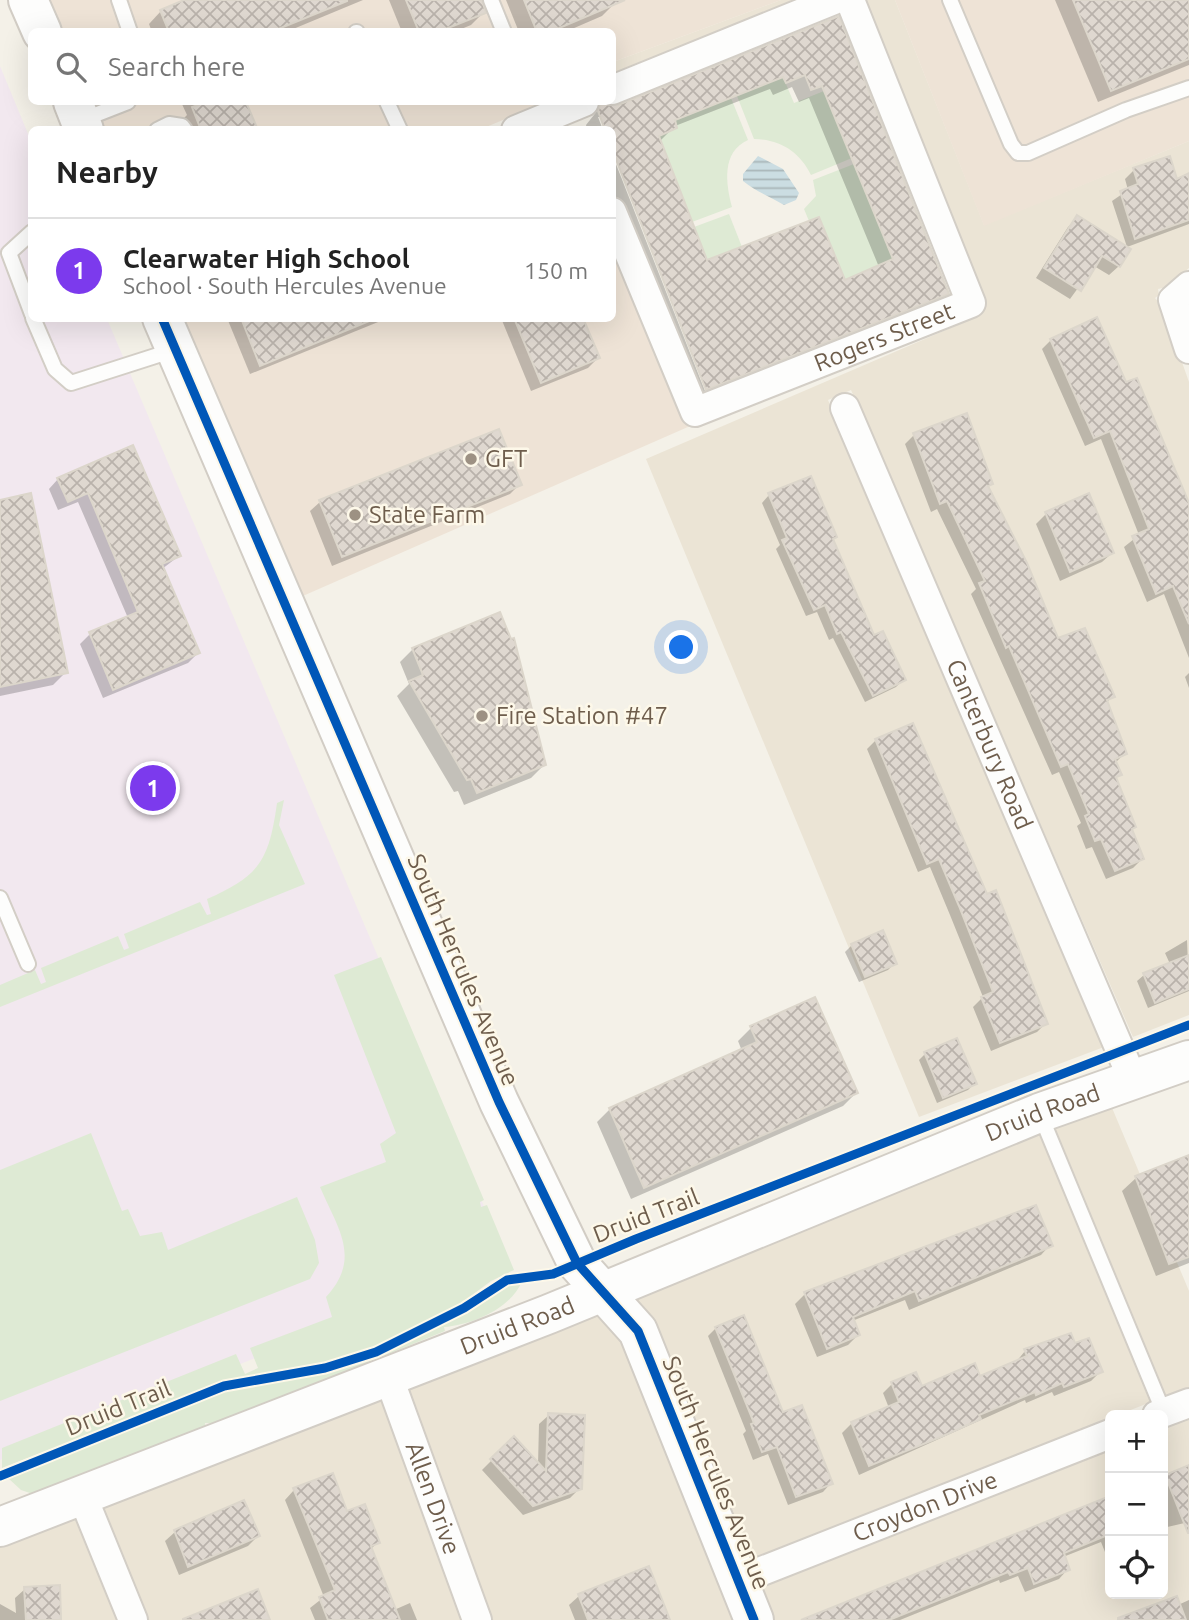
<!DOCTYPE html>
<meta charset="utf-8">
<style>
:root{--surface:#fff;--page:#f2f2f2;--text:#222;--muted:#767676;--line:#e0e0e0;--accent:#7c3aed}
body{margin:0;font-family:Ubuntu,sans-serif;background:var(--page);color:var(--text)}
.controls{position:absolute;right:21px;bottom:21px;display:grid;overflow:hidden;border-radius:10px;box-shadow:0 7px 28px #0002}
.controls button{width:63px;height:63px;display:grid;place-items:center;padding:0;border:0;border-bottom:2px solid var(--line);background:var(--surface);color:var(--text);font:35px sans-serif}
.you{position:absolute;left:682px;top:648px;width:24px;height:24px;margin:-18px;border:5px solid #fff;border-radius:50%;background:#1a73e8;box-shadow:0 0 0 10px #1a73e833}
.badge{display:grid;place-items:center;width:46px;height:46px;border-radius:50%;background:var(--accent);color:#fff;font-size:23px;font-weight:700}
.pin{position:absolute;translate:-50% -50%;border:4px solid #fff;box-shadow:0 2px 7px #0006}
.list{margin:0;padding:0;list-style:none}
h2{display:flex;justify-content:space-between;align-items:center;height:91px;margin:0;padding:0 28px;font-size:30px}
h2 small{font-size:23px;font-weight:400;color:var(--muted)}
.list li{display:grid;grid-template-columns:46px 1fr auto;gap:21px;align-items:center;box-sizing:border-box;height:105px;padding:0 28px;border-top:2px solid var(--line)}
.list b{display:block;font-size:26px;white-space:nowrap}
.list p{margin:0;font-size:23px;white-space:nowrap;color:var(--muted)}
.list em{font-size:23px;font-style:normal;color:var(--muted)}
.icon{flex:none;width:38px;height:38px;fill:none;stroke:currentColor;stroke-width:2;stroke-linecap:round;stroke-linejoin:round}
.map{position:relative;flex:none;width:1189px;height:1620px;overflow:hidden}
.search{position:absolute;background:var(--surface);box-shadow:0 7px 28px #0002;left:28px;top:28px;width:588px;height:77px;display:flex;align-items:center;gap:18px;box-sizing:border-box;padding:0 24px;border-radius:10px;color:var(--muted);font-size:26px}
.panel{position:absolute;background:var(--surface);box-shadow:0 7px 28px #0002;left:28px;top:126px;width:588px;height:196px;border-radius:10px}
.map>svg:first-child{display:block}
.residential{fill:#ebe4d5}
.commercial{fill:#eee3d6}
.education{fill:#f2e8ef}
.green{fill:#deead4}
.water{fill:url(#water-rules)}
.shadow{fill:#0003;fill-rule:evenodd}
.building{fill:url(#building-cross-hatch);stroke:#dcd6cb;stroke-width:2;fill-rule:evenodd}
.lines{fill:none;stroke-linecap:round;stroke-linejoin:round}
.lane-casing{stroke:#d3cec6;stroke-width:18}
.street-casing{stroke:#d3cec6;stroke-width:32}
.secondary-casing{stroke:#d2cdc5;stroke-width:42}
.lane{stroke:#fdfdfc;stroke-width:14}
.street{stroke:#fdfdfc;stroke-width:28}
.secondary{stroke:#fdfdfc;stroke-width:38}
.cycleway-casing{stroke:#fdf8e9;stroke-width:13}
.cycleway{stroke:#0057b8;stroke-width:9}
.poi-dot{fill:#9d9183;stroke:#fdf8e9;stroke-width:2.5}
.labels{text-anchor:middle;stroke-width:5;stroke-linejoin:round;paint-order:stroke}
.street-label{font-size:24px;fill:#6e5d4c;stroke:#fdf8e9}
.poi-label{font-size:24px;fill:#6e5d4c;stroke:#fdf8e9;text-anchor:start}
</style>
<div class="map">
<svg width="1189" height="1620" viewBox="0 0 1189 1620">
<defs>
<pattern id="water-rules" width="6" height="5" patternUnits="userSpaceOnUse" patternTransform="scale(1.75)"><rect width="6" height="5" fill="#cbdde2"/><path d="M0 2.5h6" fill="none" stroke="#a9b6b9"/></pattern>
<pattern id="building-cross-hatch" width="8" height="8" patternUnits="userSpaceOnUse" patternTransform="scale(1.75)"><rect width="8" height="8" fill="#dfd8d0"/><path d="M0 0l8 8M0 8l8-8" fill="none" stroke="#b9b2ab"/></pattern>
</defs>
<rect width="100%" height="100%" fill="#f4f1e8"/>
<g class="residential">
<polygon points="781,0 796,0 613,74 613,62"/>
<polygon points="864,0 895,0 984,225 1189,141 1189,268 1167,287 1158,289 1159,295 1155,298 1162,306 1189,382 1189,1015 1133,1037 851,390 828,400 1104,1047 919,1117 646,459 976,317 983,298"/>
<polygon points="1110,1103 1189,1291 1189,1387 1118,1415 1110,1415 1110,1418 745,1562 626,1298"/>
<polygon points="601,1308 627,1338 740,1620 490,1620 406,1386"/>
<polygon points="383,1396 464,1620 147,1620 99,1503"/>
<polygon points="1189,1418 1189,1620 767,1620 756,1589 1110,1449 1110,1594 1163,1594 1163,1428"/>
<polygon points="75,1512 119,1620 0,1620 0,1543"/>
</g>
<g class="commercial">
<polygon points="42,0 781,0 613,62 612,32 56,31"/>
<polygon points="895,0 1189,0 1189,141 984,226"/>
<polygon points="87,102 546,102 479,130 98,129"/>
<polygon points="613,245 697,423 296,599 177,319 612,318"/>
</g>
<polygon class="education" points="0,66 31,141 32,318 107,319 506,1258 0,1460"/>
<g class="green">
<path d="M783 77 794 103 824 91 852 158 811 175C800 152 780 139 754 139L737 96Z"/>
<path d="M731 98 748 140C721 152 726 184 732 207L692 222 659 136 677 128 675 120Z"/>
<polygon points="854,164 893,259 874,267 876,276 846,287 819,217 809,221 804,209 816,196 813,180"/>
<polygon points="729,214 742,247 731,324 694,227"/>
<path d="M284 800 279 825 305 884 0 1007V985L35 970 41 984 46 982 41 968 118 936 124 950 129 948 124 934 200 902 207 915 211 914 207 899C260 876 269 860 277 803Z"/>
<path d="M381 957 484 1200 480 1202 481 1207 487 1205 514 1270 491 1281 460 1304 380 1345 324 1363 228 1380 2 1468V1448L236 1354 245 1374 258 1368 250 1348 332 1317 326 1297C362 1258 338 1229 320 1187L386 1162 380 1144 396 1133 334 975Z"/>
<polygon points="91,1133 122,1211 128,1209 140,1236 162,1232 168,1250 297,1197 315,1240 319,1263 310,1279 0,1401 0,1170"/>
<path d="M519 1279 522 1281C511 1309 471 1325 444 1327L445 1331 216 1424 205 1423 206 1428 33 1494 21 1490 8 1478 227 1391 326 1373 377 1357 473 1309 490 1294Z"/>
</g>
<path class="water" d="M758 156 783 169 799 193 796 200 784 205C769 196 757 192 743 181V174Z"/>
<g class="shadow">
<polygon points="189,0 363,0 286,32 152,32 149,24 161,11"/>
<polygon points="389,0 479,0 484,12 471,25 454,32 402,32"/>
<polygon points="506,0 613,0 615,3 602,16 565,32 519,32"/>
<polygon points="1055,0 1189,0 1189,65 1098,102"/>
<path d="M838 18 947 293 935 306 710 395 612 144V130L602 117H598L603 130H587L586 125 601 106 619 107ZM792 87 799 102 809 98 879 267 844 282 706 262 659 142 675 126 770 89 773 95Z"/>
<polygon points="181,102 244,102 257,130 184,130 181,121 187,115"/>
<polygon points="612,154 707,396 694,401 612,194"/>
<polygon points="1134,170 1176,181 1189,175 1189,224 1127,247 1112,201 1128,190 1125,179"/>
<polygon points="1077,218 1119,266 1109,275 1094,266 1070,299 1036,278 1068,227"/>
<polygon points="227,318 388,318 250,374"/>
<polygon points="501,318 581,318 598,358 588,368 531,391"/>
<polygon points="1051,340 1125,385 1189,508 1189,658 1164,594 1147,602 1124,547 1139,535 1101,439 1085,446 1042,349"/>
<polygon points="914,435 991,483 987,487 1057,641 1113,696 1106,703 1125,753 1116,762 1119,775 1115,779 1134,827 1131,831 1142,859 1133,868 1106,879 1092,847 1086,849 1077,826 1081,823 1059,772 1052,775 971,594 976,589 937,509 931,512 905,444"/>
<polygon points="132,448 179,556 162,569 198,653 188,663 103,698 80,644 90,634 128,618 78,502 58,510 49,489 58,479"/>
<polygon points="520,484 510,494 332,566 310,511 320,502"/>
<polygon points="769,495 904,679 896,687 865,702 833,638 829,640 817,612 806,616 776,549 780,545 762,503"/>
<polygon points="1088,496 1112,553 1102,562 1060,581 1036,524 1046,514"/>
<polygon points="0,502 66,672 53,685 0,696"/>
<polygon points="413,649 544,765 531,778 464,805 458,791 454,792 397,696 409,684 400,662"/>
<polygon points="1189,673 1189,688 1185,677"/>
<polygon points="876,740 986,896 1046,1023 1037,1032 991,1051 973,1007 983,997 950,915 930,867 918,872 867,749"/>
<polygon points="882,933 894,964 888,970 859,982 845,952 852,945"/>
<polygon points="1187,940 1189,991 1148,1008 1137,981 1144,975 1170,964 1165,953"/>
<polygon points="814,999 856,1093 843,1106 631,1199 597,1122 610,1109 742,1051 738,1041 751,1028"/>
<polygon points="925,1054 974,1084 968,1090 937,1103 919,1060"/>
<polygon points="1189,1156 1189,1263 1156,1276 1122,1191 1136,1178"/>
<polygon points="1050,1245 1041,1255 909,1310 905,1300 852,1321 858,1335 848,1345 817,1357 795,1304 805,1294"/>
<polygon points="716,1328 831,1483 823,1492 788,1505 768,1454 753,1460 743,1434 746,1431 708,1336"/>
<polygon points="1074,1345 1101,1371 1091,1381 1054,1396 1052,1392 1026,1403 1025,1400 859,1475 842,1433 852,1423 889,1408 883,1393 892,1384 921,1388 979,1378 1016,1362 1025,1351"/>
<polygon points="549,1415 580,1488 570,1498 523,1515 482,1470 514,1438 538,1465 539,1424"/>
<polygon points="1189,1466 1189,1522 1163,1528 1163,1476"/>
<polygon points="294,1490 346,1513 378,1542 370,1550 394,1610 410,1603 417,1620 315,1620 310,1608 324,1597 285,1500"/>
<polygon points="1110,1497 1110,1550 1105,1552 1101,1542 1063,1557 1068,1569 1059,1579 1025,1592 1018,1576 1000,1583 999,1580 900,1620 819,1620 828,1610"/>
<polygon points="175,1532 258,1536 248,1546 179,1575 165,1541"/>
<polygon points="25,1589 59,1620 0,1620 0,1604 16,1613 15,1598"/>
<polygon points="579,1596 668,1620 575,1620 569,1605"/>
<polygon points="1189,1600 1189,1620 1132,1620 1178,1605"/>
</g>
<g class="building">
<polygon points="184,0 347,0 347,1 271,32 169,32 160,10"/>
<polygon points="406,0 482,0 486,13 438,32 419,32"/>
<polygon points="524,0 625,0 550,32 537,32"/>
<polygon points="1073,0 1189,0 1189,59 1111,91"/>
<path d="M839 16 949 294 706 390 612 149V130H605L598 111 600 104 618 105ZM805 75 811 90 822 86 893 259 845 280 819 217 707 260 659 136 677 128 675 120 783 77 786 83Z"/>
<polygon points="206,102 246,102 258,130 201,130 192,107"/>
<polygon points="1170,156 1177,179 1189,173 1189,220 1135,239 1120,191 1138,184 1133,168"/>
<polygon points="1077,215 1131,249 1120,267 1102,256 1081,291 1044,268"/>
<polygon points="1097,317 1126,382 1137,378 1189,503 1189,624 1173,586 1156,594 1132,536 1149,529 1110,431 1094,438 1050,339"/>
<polygon points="241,318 374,318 374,319 260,366"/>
<polygon points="514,318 583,318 600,358 541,383"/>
<polygon points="967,413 993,484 988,486 1027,563 1058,638 1085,628 1115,697 1107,700 1127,754 1115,759 1122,775 1116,777 1136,827 1132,829 1144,859 1115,871 1101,839 1095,841 1085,816 1089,814 1068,764 1061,767 1009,646 1006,648 979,583 985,581 947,501 940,504 913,433"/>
<polygon points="499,429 522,485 342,557 319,500"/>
<polygon points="133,445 181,556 162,564 200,653 113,690 89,632 138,612 88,493 68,502 57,478"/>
<polygon points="811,476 837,537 833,539 874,635 883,631 906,680 873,696 841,632 837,634 825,605 814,610 782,540 787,538 768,493"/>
<polygon points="31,493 68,673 0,687 0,500"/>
<polygon points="1089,493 1114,553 1070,572 1045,512"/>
<polygon points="500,612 511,639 514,638 546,765 477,793 471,779 467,780 409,681 423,675 412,648"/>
<polygon points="913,723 987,894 996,890 1048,1024 1000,1043 981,997 993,992 959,906 939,859 927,864 875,739"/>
<polygon points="883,930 897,964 865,977 851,944"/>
<polygon points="1189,955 1189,989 1155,1003 1143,973"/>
<polygon points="815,997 858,1093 644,1188 609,1108 757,1042 750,1026"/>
<polygon points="957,1038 977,1084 943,1098 924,1052"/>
<polygon points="1189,1155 1189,1257 1169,1264 1135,1176"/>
<polygon points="1036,1205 1053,1246 919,1301 915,1291 853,1317 860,1335 827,1349 804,1292"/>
<polygon points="744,1315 783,1412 802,1405 833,1484 796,1497 777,1447 762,1452 751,1424 754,1423 715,1327"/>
<polygon points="1071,1333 1075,1343 1089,1338 1103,1372 1064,1387 1062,1383 1036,1395 1035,1392 979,1415 981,1419 943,1436 869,1466 851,1422 899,1402 891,1382 916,1372 922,1386 975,1363 980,1376 1027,1356 1024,1349"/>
<polygon points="548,1413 585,1415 582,1489 533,1506 490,1459 514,1436 546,1471"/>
<polygon points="1189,1465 1189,1533 1188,1533 1165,1475"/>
<polygon points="333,1473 347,1511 365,1504 380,1543 371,1546 400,1620 328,1620 319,1597 335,1590 293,1488"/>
<polygon points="1110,1496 1110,1534 1064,1553 1070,1570 1034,1584 1028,1568 1010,1575 1008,1572 889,1620 801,1620"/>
<polygon points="244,1500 260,1536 188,1567 174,1530"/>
<polygon points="649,1566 670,1620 588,1620 578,1594"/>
<polygon points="60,1585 61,1620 26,1620 24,1587"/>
<polygon points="258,1589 270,1620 183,1620 183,1619"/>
<polygon points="1177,1596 1186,1620 1118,1620 1118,1618"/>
</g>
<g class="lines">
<defs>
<g id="lane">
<polyline points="119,0 130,32"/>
<polyline points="491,0 504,32"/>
<polyline points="950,0 1011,144 1018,153 1028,153 1126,110 1189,88"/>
<polyline points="356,32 357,32"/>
<polyline points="387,102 400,130"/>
<polyline points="82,120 128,102"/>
<polyline points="157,130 169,124 182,126 185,130"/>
<polyline points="32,232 9,253 32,314"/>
<polyline points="33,318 55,369 71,383 174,350"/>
<polyline points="0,898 28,964"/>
<polyline points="1040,1114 1164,1413"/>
</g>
<g id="street">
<polyline points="612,90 834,0"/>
<polyline points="516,130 584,102"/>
<path id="s1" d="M612 212 695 412 971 303 850 0"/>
<polyline points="1189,286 1173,300 1189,349"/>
<path id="s2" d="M845 408 1133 1080"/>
<path id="s3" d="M389 1378 477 1620"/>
<polyline points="1157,1415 1189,1403"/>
<polyline points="82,1495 133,1620"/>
<path id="s4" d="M739 1580 1110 1434"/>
</g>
<g id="secondary">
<polyline points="28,0 42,32"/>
<polyline points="73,102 84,130"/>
<polyline points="162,318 499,1102 577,1263 638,1331 754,1620"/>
<path id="s5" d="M0 1527 549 1314 1039 1113 1189 1060"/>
</g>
</defs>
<use href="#lane" class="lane-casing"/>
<use href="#street" class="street-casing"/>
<use href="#secondary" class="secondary-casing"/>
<use href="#lane" class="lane"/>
<use href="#street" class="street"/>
<use href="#secondary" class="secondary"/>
<defs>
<g id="cycleway">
<polyline points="162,318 499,1102 577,1263 638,1331 754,1620"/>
<polyline points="0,1476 224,1386 325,1368 376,1352 464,1308 507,1280 553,1274 636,1239 1189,1025"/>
</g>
</defs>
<use href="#cycleway" class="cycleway-casing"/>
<use href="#cycleway" class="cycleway"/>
</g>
<g class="poi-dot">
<circle cx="471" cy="459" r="7"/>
<circle cx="355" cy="515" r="7"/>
<circle cx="482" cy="716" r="7"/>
</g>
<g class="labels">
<g class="street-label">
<text dy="8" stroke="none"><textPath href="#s1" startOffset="420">Rogers Street</textPath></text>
<text dy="8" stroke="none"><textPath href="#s2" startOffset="366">Canterbury Road</textPath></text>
<text transform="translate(463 970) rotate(67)" y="8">South Hercules Avenue</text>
<text dy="8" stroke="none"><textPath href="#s5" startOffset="1122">Druid Road</textPath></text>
<text transform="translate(646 1216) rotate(-21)" y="8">Druid Trail</text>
<text dy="8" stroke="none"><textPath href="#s5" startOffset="555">Druid Road</textPath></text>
<text transform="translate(118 1408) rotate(-22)" y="8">Druid Trail</text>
<text transform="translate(716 1473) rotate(68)" y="8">South Hercules Avenue</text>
<text dy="8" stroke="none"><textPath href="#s3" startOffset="128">Allen Drive</textPath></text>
<text dy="8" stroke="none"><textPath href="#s4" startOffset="200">Croydon Drive</textPath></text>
</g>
<g class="poi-label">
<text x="485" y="467">GFT</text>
<text x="369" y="523">State Farm</text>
<text x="496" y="724">Fire Station #47</text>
</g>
</g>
</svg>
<div class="controls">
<button>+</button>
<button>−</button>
<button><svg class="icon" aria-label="locate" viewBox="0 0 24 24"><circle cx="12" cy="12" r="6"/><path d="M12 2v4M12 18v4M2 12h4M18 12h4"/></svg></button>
</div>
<div class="you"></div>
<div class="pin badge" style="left:153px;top:788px">1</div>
<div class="search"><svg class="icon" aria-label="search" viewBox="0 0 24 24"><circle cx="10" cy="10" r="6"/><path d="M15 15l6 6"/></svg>Search here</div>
<section class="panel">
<h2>Nearby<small></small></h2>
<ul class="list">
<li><span class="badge">1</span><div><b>Clearwater High School</b><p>School · South Hercules Avenue</p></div><em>150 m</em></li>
</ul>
</section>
</div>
